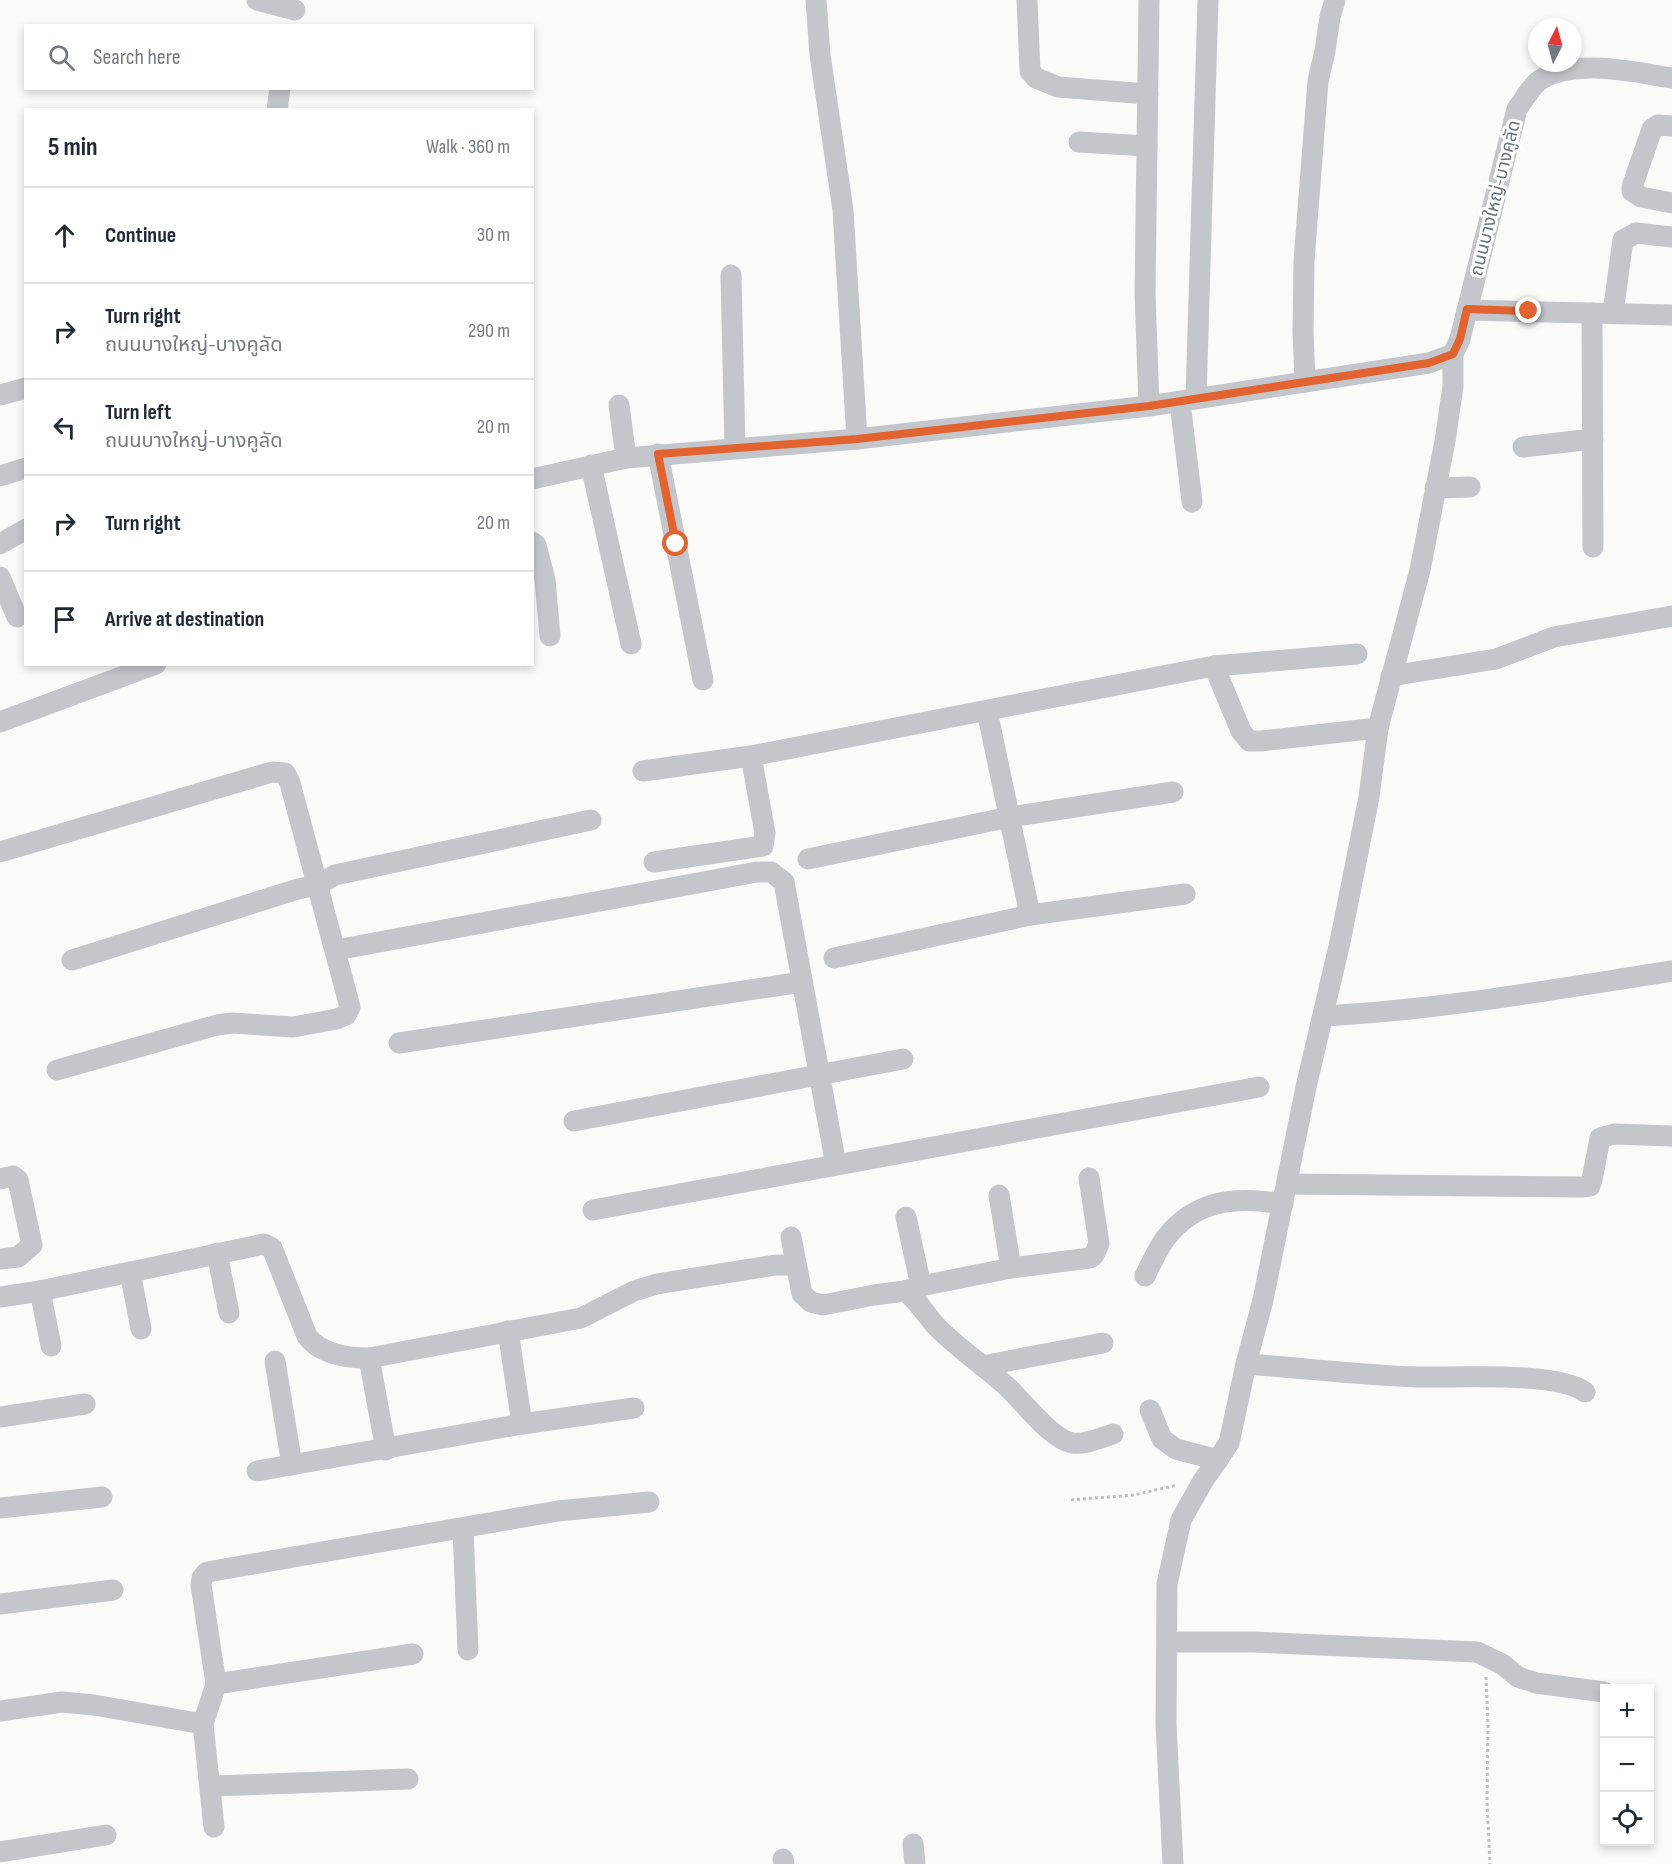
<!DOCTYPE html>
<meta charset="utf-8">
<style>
:root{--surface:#fff;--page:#f6f6f7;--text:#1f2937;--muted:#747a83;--line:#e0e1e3}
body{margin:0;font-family:"Sofia Sans Condensed","Noto Sans Thai",sans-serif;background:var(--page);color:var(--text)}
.controls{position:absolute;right:18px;bottom:18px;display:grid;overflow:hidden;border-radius:0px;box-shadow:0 3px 9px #0003}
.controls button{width:54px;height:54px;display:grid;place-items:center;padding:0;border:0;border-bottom:2px solid var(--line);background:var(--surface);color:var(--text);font:30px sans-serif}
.compass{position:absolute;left:1528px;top:18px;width:54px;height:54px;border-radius:50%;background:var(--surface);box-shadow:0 3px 9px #0003;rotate:6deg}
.stop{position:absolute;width:18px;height:18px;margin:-14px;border:4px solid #e26230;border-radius:50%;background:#fff}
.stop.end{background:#e26230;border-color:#fff;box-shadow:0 2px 6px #0008}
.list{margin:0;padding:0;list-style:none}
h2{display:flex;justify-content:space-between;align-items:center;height:78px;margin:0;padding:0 24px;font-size:26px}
h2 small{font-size:20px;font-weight:400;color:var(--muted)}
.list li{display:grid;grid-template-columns:39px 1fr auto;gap:18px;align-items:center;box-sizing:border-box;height:96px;padding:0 24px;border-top:2px solid var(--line)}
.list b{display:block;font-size:22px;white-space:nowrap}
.list p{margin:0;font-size:20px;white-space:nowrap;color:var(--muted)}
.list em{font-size:20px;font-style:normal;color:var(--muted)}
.icon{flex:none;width:33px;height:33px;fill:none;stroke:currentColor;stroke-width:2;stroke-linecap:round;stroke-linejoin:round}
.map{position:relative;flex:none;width:1672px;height:1864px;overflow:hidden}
.search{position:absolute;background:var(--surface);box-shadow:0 3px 9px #0003;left:24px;top:24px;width:510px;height:66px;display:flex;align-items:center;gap:15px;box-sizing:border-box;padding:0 21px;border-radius:0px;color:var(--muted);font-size:22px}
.panel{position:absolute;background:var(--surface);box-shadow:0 3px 9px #0003;left:24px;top:108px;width:510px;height:558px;border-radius:0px}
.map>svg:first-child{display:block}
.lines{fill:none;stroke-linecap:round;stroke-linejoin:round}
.path{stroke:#bdc0c3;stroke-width:3;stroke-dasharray:3 3;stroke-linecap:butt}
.minor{stroke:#c3c7cc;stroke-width:21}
.route{stroke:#e26230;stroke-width:8}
.labels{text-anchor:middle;stroke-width:6;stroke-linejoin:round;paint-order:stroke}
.street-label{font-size:18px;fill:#657483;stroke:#fff}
</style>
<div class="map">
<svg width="1672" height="1864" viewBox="0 0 1672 1864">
<rect width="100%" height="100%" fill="#fafaf8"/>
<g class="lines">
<g class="path">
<polyline points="1071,1500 1134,1495 1177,1485"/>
<polyline points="1486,1677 1488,1725 1487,1802 1490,1864"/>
</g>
<g class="minor">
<polyline points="257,0 295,10"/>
<polyline points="816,0 820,55 843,210 857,439"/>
<polyline points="1027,0 1030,71 1036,78 1058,87 1148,94"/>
<polyline points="277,110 280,88"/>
<polyline points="1672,126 1658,125 1652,129 1632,187 1632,191 1641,197 1672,203"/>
<polyline points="1079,142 1147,146"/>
<polyline points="731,275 735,448"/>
<polyline points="1467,310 1672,315"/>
<polyline points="1592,313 1593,547"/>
<polyline points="1613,313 1623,240 1636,233 1672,237"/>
<polyline points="1305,382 1303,331 1304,261 1318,81 1325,51 1330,17 1335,0"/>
<polyline points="0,395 26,388"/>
<polyline points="1196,398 1208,0"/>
<polyline points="1180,402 1192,502"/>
<polyline points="619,405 626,458"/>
<polyline points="1149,406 1145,293 1149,0"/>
<polyline points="1523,447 1593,439"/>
<polyline points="658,454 703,680"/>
<polyline points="591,465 631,644"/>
<polyline points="0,476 26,468"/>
<path d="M532 479 626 458 857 439 1149 406 1429 363 1453 354 1460 339 1517 109C1524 100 1531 86 1540 80 1576 58 1633 72 1672 78"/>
<polyline points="1435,488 1470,487"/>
<polyline points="532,542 536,545 545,580 550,636"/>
<polyline points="0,544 26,529"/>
<polyline points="0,577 17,617"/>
<polyline points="1214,666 1357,654"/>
<polyline points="1391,676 1496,659 1554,637 1672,616"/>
<polyline points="987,711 1030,915"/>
<polyline points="0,722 156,664"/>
<polyline points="643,771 751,756 1214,666 1241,731 1249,741 1261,741 1378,728"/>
<polyline points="0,852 272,772 285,773 290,783 350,1007 346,1015 337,1019 293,1027 232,1023 217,1025 57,1070"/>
<polyline points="808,859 1010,817 1173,792"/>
<polyline points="654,862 763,846 765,833 751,756"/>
<polyline points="336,950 757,872 771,872 784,882 836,1165"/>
<polyline points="834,958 1030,915 1185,894"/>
<polyline points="72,960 298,889 318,885 335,875 591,820"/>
<path d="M1323 1016C1440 1010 1556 989 1672 971"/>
<polyline points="399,1043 802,982"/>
<polyline points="574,1121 903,1059"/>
<polyline points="0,1179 13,1176 18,1180 32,1245 18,1257 0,1259"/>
<polyline points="1287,1184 1584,1187 1590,1186 1592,1180 1600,1138 1614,1134 1672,1136"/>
<polyline points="999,1195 1011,1268"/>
<polyline points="593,1210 1259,1087"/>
<polyline points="906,1217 921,1286"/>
<path d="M791 1237 802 1294 811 1302 823 1305 874 1295 905 1291C918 1300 925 1314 936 1326 956 1347 981 1363 1003 1383 1021 1398 1050 1439 1072 1443 1085 1445 1100 1438 1113 1434"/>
<polyline points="217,1253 229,1313"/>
<polyline points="130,1272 141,1329"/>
<path d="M1145 1276C1151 1264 1157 1250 1165 1239 1195 1199 1237 1196 1283 1204"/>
<polyline points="40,1291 51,1346"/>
<polyline points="905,1291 921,1286 1011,1268 1090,1258 1094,1255 1099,1244 1089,1178"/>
<path d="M0 1297 40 1291 264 1244 272 1248 307 1336C320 1354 348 1358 369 1358L581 1318 634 1291 657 1284 776 1265H796"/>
<polyline points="508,1331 522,1424"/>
<polyline points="369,1358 386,1450"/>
<polyline points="275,1361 292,1465"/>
<path d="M1246 1364C1303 1368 1360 1375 1417 1377 1456 1378 1556 1371 1585 1392"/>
<polyline points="982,1366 1103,1343"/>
<polyline points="1150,1410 1162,1439 1176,1449 1218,1460"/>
<polyline points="0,1417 85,1404"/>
<polyline points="257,1471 522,1424 634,1408"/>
<polyline points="0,1508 102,1497"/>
<polyline points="463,1529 468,1650"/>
<polyline points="0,1604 113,1590"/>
<polyline points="1168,1642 1253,1642 1477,1652 1502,1664 1518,1677 1536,1683 1604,1692"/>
<polyline points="216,1684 413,1654"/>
<polyline points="0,1711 62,1702 94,1705 203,1724"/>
<polyline points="211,1786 408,1779"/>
<polyline points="214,1827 203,1724 216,1684 201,1585 202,1578 207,1572 558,1511 649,1502"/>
<polyline points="913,1844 915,1864"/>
<polyline points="0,1852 106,1835"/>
<polyline points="783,1859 784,1864"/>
<polyline points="1173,1864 1166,1724 1167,1584 1181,1520 1203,1481 1229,1443 1246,1364 1263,1300 1306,1087 1340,942 1369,797 1378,728 1420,570 1445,441 1453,386 1453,354"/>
</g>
</g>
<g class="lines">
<polyline class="route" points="676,544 658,454 857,439 1149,406 1429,363 1453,354 1460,339 1467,309 1529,311"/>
</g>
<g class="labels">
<g class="street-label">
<text transform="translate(1495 198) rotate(-76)" y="6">ถนนบางใหญ่-บางคูลัด</text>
</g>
</g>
</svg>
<div class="controls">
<button>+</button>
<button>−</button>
<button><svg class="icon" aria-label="locate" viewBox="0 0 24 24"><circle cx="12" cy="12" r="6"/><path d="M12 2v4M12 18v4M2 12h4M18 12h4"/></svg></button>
</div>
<svg class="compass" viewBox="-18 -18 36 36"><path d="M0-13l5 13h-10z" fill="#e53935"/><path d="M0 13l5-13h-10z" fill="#747a83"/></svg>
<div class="stop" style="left:676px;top:544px"></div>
<div class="stop end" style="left:1529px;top:311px"></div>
<div class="search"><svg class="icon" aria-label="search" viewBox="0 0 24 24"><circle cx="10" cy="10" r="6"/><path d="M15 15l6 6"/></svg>Search here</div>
<section class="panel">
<h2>5 min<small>Walk · 360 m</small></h2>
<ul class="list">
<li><svg class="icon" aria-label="ahead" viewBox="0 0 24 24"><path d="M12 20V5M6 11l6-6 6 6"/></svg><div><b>Continue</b></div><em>30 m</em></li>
<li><svg class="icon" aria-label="right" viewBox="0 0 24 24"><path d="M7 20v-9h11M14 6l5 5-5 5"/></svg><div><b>Turn right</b><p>ถนนบางใหญ่-บางคูลัด</p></div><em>290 m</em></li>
<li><svg class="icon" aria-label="left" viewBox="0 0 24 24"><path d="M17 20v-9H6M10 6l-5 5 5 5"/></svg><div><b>Turn left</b><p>ถนนบางใหญ่-บางคูลัด</p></div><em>20 m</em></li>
<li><svg class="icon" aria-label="right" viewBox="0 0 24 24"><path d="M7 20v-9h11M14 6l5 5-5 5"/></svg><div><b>Turn right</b></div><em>20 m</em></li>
<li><svg class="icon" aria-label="arrive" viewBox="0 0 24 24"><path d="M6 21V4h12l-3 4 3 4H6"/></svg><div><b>Arrive at destination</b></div></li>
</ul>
</section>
</div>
